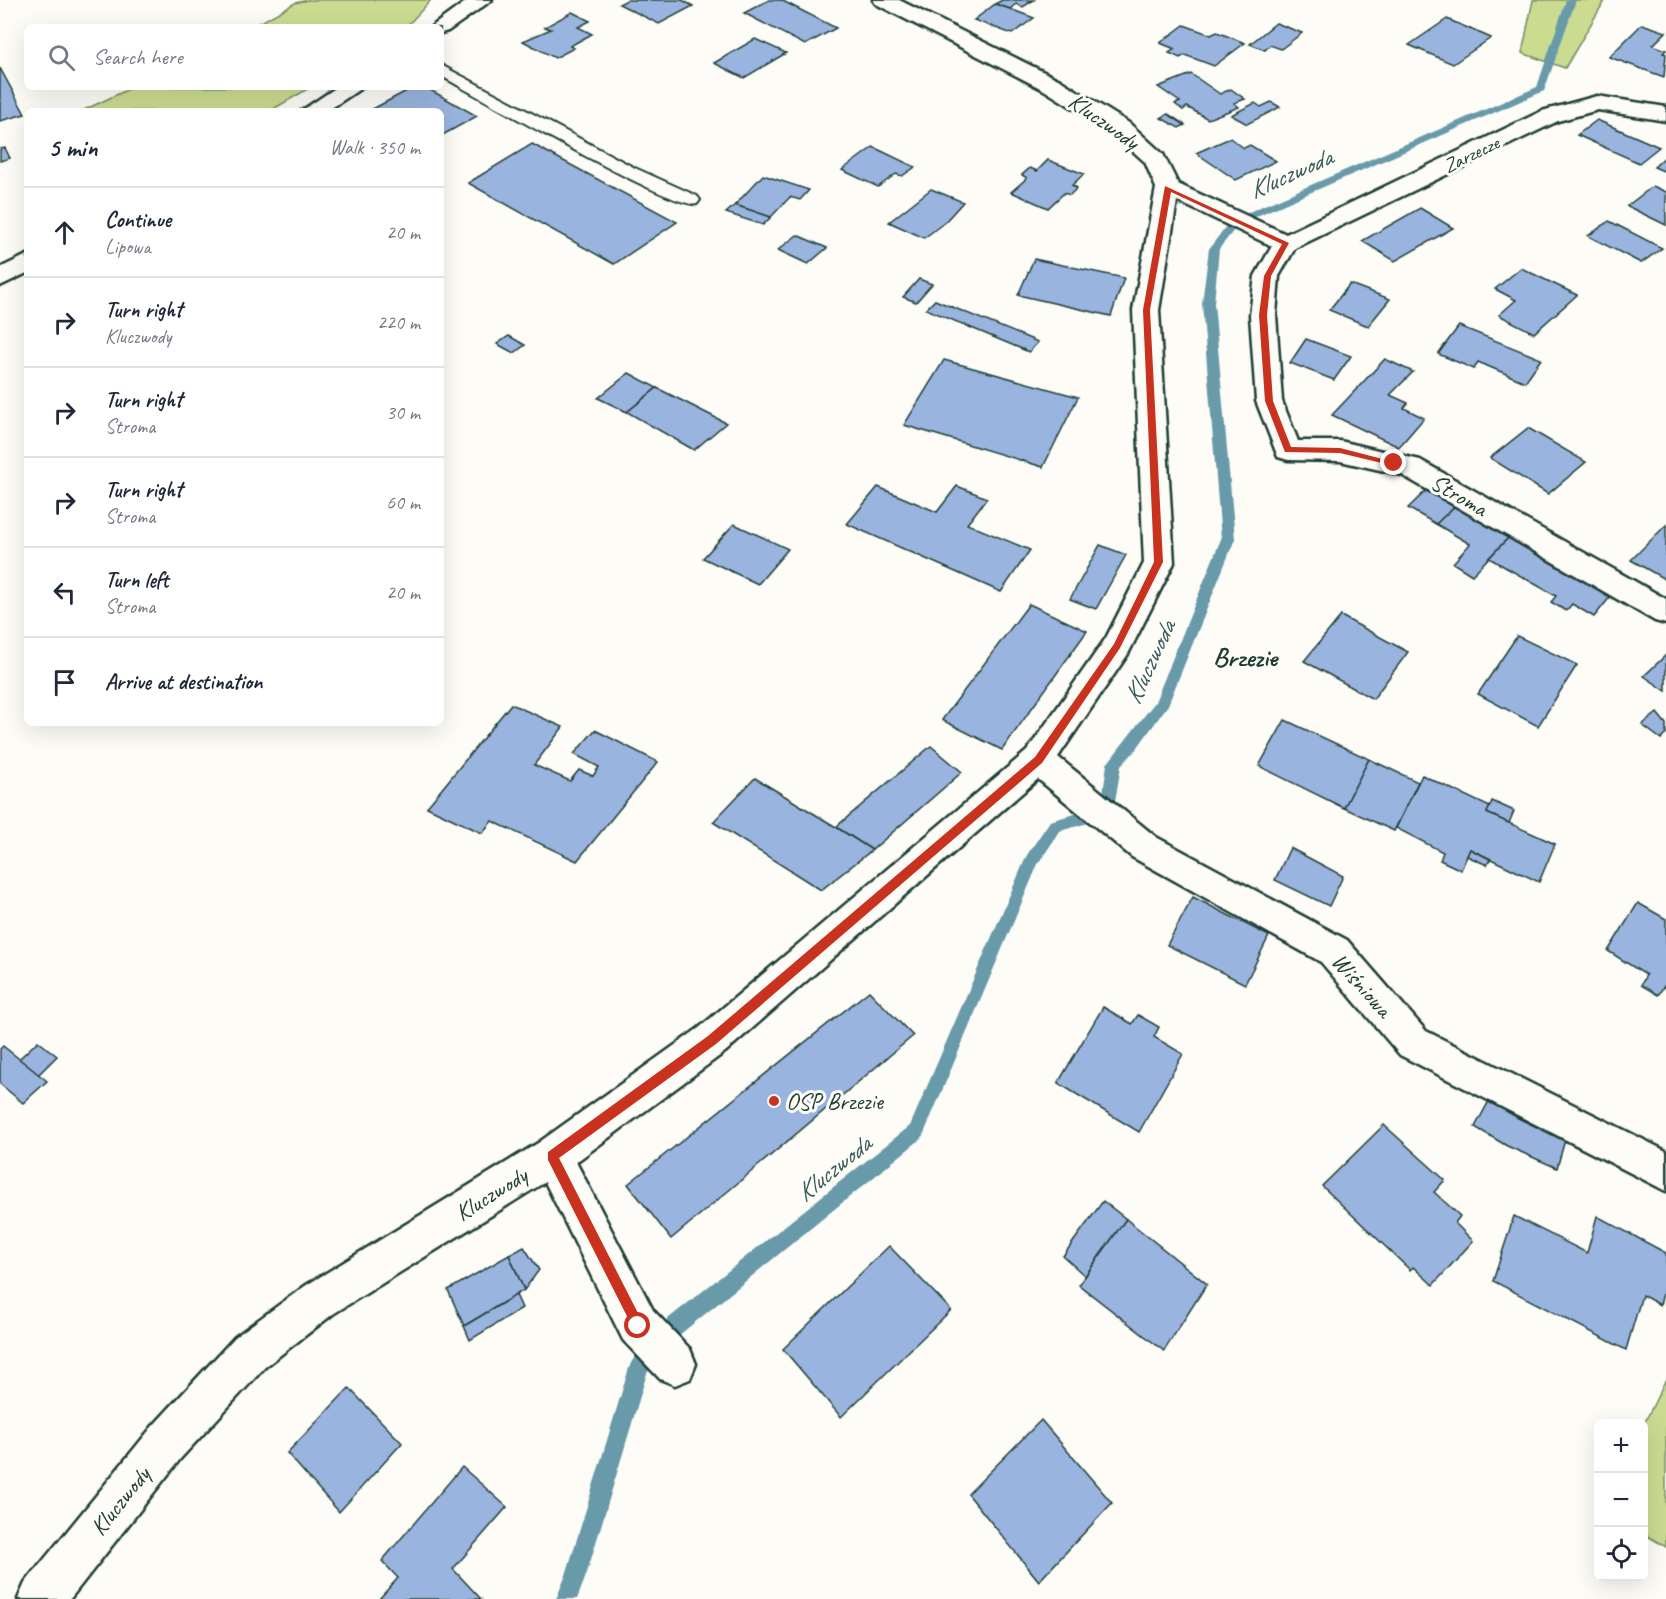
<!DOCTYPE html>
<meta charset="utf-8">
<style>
:root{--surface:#fff;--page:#f2f2f3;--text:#1f2937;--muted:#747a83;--line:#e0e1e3}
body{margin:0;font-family:Caveat,sans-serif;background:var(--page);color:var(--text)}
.controls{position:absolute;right:18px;bottom:18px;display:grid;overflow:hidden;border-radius:9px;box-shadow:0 6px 24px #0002}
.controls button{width:54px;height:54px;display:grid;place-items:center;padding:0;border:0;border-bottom:2px solid var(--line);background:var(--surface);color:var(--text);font:30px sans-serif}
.stop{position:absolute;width:18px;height:18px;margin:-14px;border:4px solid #c8321e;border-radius:50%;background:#fff}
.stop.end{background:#c8321e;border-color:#fff;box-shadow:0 2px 6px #0008}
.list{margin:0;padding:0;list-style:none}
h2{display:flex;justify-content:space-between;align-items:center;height:78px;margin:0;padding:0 24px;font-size:26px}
h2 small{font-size:20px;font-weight:400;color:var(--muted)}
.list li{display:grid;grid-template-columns:39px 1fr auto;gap:18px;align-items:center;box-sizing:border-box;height:90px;padding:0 24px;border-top:2px solid var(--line)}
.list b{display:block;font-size:22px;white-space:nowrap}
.list p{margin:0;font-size:20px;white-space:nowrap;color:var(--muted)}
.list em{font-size:20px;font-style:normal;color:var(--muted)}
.icon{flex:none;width:33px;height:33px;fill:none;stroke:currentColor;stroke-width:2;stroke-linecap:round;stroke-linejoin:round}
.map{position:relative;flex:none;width:1666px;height:1599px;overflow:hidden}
.search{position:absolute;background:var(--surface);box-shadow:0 6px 24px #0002;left:24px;top:24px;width:420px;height:66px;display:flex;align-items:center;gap:15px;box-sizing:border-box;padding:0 21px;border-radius:9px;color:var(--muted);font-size:22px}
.panel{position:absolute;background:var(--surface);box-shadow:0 6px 24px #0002;left:24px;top:108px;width:420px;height:618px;border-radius:9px}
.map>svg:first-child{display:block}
.green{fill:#cbdc91;stroke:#758c62;stroke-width:1.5}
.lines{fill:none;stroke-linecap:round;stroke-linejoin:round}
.stream{fill:#679aaa;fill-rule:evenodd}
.building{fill:#99b4df;stroke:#1f3d34;stroke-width:1.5}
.lane-casing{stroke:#1f3d34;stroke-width:4}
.street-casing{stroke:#1f3d34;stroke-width:5}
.secondary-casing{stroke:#1f3d34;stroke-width:5}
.lane{fill:#fdfcf7;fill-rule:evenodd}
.street{fill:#fdfcf7;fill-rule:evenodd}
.secondary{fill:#fdfcf7;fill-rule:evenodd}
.route{fill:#c8321e}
.poi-dot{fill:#c8321e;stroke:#fdfcf7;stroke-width:2}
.labels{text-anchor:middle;stroke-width:6;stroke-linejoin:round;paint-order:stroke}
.far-street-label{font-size:20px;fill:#1f3d34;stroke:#fdfcf7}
.street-label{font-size:24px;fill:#1f3d34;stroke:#fdfcf7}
.poi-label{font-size:24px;fill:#1f3d34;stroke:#fdfcf7;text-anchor:start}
.water-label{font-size:26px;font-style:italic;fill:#375c5b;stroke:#fdfcf7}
.quarter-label{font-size:27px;font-weight:bold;fill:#1f3d34;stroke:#fdfcf7}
</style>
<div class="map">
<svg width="1666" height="1599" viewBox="0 0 1666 1599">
<rect width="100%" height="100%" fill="#fdfcf7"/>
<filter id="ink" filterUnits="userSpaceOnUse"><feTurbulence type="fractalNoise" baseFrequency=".0167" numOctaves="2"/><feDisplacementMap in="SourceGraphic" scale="12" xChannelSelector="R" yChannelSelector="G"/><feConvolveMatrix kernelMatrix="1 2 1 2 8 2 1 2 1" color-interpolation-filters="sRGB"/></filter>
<g filter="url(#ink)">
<g class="green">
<polygon points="308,0 431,0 406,27 252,27 295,3"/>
<polygon points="1533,0 1605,0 1565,68 1522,53"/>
<polygon points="133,87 311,87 270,111 82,111"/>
<polygon points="1665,1381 1666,1382 1666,1547 1644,1534 1644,1424"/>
</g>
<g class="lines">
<polygon class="stream" points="1566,0 1576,0 1544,91 1259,215 1234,230 1219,249 1214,303 1235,539 1168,705 1135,751 1121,766 1115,801 1088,823 1060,831 1038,864 922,1138 678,1336 647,1373 586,1576 577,1599 556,1599 566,1575 629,1368 632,1361 664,1322 910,1126 1027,855 1050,821 1078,813 1103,794 1107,764 1155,702 1221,539 1202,303 1209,249 1226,226 1251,211 1537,87"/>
</g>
<g class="building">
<polygon points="627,0 682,0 693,6 659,24 619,4"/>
<polygon points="769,0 781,0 836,28 805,45 744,13"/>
<polygon points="1002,0 1034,0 1023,7 1016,4 1010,9 995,4"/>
<polygon points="995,4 1010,9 1034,18 1012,34 974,20"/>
<polygon points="572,12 590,21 578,27 592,34 570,46 574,48 555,58 523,41 551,29 545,27"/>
<polygon points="1447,19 1491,38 1453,64 1409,45"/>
<polygon points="1276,23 1302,33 1281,49 1270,45 1265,50 1250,44"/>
<polygon points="1642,24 1666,32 1653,45 1666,50 1663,53 1666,54 1664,77 1609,57"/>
<polygon points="1184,25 1211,35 1217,32 1245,43 1214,66 1185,55 1180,58 1169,53 1175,49 1160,43"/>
<polygon points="755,39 786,53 744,78 714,63"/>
<polygon points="0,68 25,114 0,121"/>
<polygon points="1191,74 1220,94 1231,89 1245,99 1234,103 1239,107 1208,119 1187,107 1183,110 1175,104 1180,102 1158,87"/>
<polygon points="414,87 425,87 477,116 441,136 441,111 369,111"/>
<polygon points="1271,102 1280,107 1247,124 1231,115 1255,103 1261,107"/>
<polygon points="1168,114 1185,125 1179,128 1161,118"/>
<polygon points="1597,120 1659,147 1639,163 1577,135"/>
<polygon points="1230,138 1244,148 1250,145 1276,161 1236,180 1196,153"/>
<polygon points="532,144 677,222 614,264 468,183"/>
<polygon points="873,147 915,167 902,176 896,174 878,187 842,170"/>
<polygon points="5,148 10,158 0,161 0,149"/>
<polygon points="1666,156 1666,172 1654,167"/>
<polygon points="1048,160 1084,174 1072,185 1077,188 1070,195 1064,193 1048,208 1011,192 1027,178 1022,175 1030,168 1037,171"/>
<polygon points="763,175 809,190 800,200 790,197 771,217 735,205"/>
<polygon points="1653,186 1666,192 1666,225 1627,206"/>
<polygon points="931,189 963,202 944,223 924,238 889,222"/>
<polygon points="735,205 771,217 763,225 726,213"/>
<polygon points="1420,208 1453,228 1395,261 1362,241"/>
<polygon points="1609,221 1662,248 1641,263 1588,236"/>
<polygon points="797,235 827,248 808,264 778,250"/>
<polygon points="1034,259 1124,278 1111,316 1018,295"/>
<polygon points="1521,268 1577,295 1534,333 1499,315 1516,300 1495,289"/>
<polygon points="919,279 932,284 916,302 903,297"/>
<polygon points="1350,284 1390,299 1368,326 1329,310"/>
<polygon points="935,300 1038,342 1029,352 926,309"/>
<polygon points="1459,326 1541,359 1525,382 1478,362 1474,369 1438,354"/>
<polygon points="509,336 525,345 514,353 497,344"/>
<polygon points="1306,339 1351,356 1334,380 1290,363"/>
<polygon points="1385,359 1413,372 1390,395 1408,403 1404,408 1424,418 1399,447 1332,415"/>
<polygon points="944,360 1078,397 1043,467 904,425"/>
<polygon points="629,373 657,388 627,412 598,398"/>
<polygon points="657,388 726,423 694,450 627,412"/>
<polygon points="1528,428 1586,462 1548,494 1490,458"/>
<polygon points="957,486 987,498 967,524 1030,550 1001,592 847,524 878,487 937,512"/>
<polygon points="1430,487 1458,503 1436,524 1408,508"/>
<polygon points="1458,503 1512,534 1472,575 1453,563 1470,544 1436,524"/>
<polygon points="734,524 788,549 758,584 703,558"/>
<polygon points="1666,525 1666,580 1631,560"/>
<polygon points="1512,534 1615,591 1594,617 1572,604 1566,611 1551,602 1556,596 1489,558"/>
<polygon points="1100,545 1126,555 1096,609 1070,599"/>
<polygon points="1029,604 1087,631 1002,750 942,720"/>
<polygon points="1341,616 1408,652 1373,699 1304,661"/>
<polygon points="1517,636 1577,665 1538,726 1478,694"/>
<polygon points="1666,655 1666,691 1644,676"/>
<polygon points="511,704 563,727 534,765 570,781 579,770 593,776 599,767 574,754 595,730 658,762 577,861 492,821 482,833 427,807"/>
<polygon points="1657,713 1666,724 1666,734 1661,739 1642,725"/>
<polygon points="1285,720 1369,759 1344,808 1259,766"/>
<polygon points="931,746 962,772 872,850 836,827"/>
<polygon points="1369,759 1418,782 1394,831 1344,808"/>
<polygon points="1422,775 1490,807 1487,813 1555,844 1539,882 1470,849 1461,870 1440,860 1443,852 1396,828"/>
<polygon points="755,778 836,827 872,850 821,890 713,822"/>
<polygon points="1492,801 1514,811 1509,823 1487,813"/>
<polygon points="1290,848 1343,876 1329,906 1275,880"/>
<polygon points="1470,849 1490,859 1487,865 1467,856"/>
<polygon points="1193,897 1269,936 1245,984 1167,945"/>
<polygon points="1638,903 1666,919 1666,988 1664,986 1658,995 1641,985 1646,975 1608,951"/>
<polygon points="869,991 913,1036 671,1239 628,1184"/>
<polygon points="1103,1007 1132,1024 1138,1015 1159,1027 1154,1037 1183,1054 1139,1132 1058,1083"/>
<polygon points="38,1041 57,1056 38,1075 19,1059"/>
<polygon points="3,1046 47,1081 23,1103 0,1084 0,1049"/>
<polygon points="1489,1101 1520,1119 1565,1140 1557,1168 1507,1146 1475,1127"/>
<polygon points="1384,1125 1445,1180 1434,1192 1460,1216 1455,1223 1473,1241 1433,1285 1413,1267 1410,1270 1322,1186"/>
<polygon points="1103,1201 1126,1219 1085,1276 1063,1256"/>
<polygon points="1514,1216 1587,1253 1597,1216 1666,1253 1666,1282 1660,1305 1642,1295 1626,1350 1493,1281"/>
<polygon points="1126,1219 1207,1284 1164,1351 1079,1285"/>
<polygon points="889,1246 951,1310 841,1417 783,1349"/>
<polygon points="524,1247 539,1270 524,1290 509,1255"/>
<polygon points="509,1255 524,1290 464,1326 448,1290"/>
<polygon points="516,1295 522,1308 470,1340 464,1326"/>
<polygon points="349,1388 402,1443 339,1512 287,1453"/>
<polygon points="1041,1420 1112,1503 1039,1581 968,1494"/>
<polygon points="462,1467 507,1507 453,1569 481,1599 379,1599 398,1578 382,1561"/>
</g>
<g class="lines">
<defs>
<path id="lane" d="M441 65 635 168 697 196 700 200 697 204C673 210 476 95 441 76Z"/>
<polygon id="street" points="873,0 899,0 1060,80 1129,123 1163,154 1178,184 1286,234 1542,111 1597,96 1666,107 1666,121 1598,110 1558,121 1295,248 1279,276 1276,315 1282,401 1298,441 1340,441 1420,460 1666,599 1666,624 1655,621 1402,475 1340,461 1288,460 1278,457 1256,401 1250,315 1255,276 1272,246 1177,201 1159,310 1174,563 1128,654 1058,757 1156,837 1347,940 1426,1031 1666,1151 1666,1191 1400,1055 1321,962 1132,857 1038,779 725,1052 576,1162 653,1310 690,1349 696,1364 690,1379 675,1385 660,1379 623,1340 545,1182 333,1314 265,1367 181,1458 70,1599 18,1599 25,1583 151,1428 235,1337 305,1286 538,1143 699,1028 1027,751 1106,638 1144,563 1133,310 1156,188 1145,162 1113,133 1044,90 876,4"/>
<g id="secondary">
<polygon points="468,0 492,0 448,31 441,33 441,27 431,27"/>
<polygon points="337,87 363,87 327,111 301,111"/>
<polygon points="27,255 27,273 0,286 0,268"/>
</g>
</defs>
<use href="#lane" class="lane-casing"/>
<use href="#street" class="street-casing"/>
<use href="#secondary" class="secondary-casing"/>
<use href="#lane" class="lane"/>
<use href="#street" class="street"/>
<use href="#secondary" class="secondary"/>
</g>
</g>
<polygon class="route" points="1165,186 1289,243 1271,276 1267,315 1273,401 1291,447 1340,448 1398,463 1394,466 1340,453 1285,452 1265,401 1259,315 1264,276 1282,244 1171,192 1150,310 1163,562 1120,648 1042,763 716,1044 559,1158 642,1321 642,1330 634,1330 548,1160 548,1152 708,1036 1035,757 1114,644 1154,562 1143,310"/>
<circle class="poi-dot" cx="774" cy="1101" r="6"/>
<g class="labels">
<g class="far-street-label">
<text transform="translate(1471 154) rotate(-26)" y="7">Zarzecze</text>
</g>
<g class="street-label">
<text transform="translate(1104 121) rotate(35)" y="8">Kluczwody</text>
<text transform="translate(1459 495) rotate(30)" y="8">Stroma</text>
<text transform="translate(1362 985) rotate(48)" y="8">Wiśniowa</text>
<text transform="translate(491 1194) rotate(-32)" y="8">Kluczwody</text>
<text transform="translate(120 1501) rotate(-51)" y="8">Kluczwody</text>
</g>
<g class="poi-label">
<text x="786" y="1109">OSP Brzezie</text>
</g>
<g class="water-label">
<text transform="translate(1290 173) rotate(-24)" y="9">Kluczwoda</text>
<text transform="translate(1149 662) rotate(-65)" y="9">Kluczwoda</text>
<text transform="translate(833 1168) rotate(-39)" y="9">Kluczwoda</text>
</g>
<g class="quarter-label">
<text x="1245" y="666">Brzezie</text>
</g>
</g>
</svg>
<div class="controls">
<button>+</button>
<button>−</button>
<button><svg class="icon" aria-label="locate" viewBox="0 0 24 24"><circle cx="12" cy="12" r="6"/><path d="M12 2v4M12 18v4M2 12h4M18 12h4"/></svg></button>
</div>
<div class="stop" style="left:638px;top:1326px"></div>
<div class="stop end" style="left:1394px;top:463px"></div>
<div class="search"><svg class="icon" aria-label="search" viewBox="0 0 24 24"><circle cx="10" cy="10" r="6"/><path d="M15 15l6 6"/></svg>Search here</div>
<section class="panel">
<h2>5 min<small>Walk · 350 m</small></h2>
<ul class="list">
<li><svg class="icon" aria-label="ahead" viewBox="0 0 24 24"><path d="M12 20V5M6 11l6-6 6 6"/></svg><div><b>Continue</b><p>Lipowa</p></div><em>20 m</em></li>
<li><svg class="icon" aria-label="right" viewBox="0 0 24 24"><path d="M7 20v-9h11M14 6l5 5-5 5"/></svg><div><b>Turn right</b><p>Kluczwody</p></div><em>220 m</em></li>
<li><svg class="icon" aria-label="right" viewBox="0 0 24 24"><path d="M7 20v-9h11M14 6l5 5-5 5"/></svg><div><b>Turn right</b><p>Stroma</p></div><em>30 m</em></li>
<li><svg class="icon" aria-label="right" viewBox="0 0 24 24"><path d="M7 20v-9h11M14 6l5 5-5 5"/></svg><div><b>Turn right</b><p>Stroma</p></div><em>60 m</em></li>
<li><svg class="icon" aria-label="left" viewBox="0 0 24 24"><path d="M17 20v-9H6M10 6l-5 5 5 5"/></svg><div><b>Turn left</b><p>Stroma</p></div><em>20 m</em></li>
<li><svg class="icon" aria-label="arrive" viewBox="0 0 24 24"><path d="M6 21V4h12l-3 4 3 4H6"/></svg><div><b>Arrive at destination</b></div></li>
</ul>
</section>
</div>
